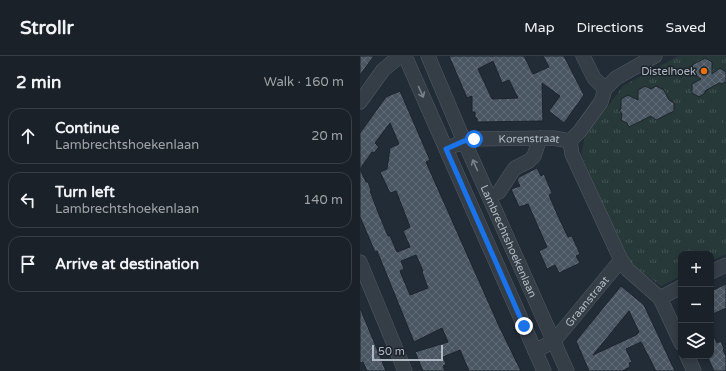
<!DOCTYPE html>
<meta charset="utf-8">
<style>
:root{--surface:#1a2128;--page:#272e34;--text:#f1f3f6;--muted:#9fa3a8;--line:#383e45}
body{margin:0;font-family:"Varela Round",sans-serif;background:var(--page);color:var(--text)}
.controls{position:absolute;right:12px;bottom:12px;display:grid;overflow:hidden;border-radius:8px;box-shadow:0 2px 6px #0003}
.controls button{width:36px;height:36px;display:grid;place-items:center;padding:0;border:0;border-bottom:1px solid var(--line);background:var(--surface);color:var(--text);font:20px sans-serif}
.scale{position:absolute;left:12px;bottom:10px;width:71px;box-sizing:border-box;padding-left:4px;border:2px solid #b0b8c3;border-top:0;font-size:11px;line-height:14px;white-space:nowrap;color:#b0b8c3;-webkit-text-stroke:3px #1b222b;paint-order:stroke}
.stop{position:absolute;width:12px;height:12px;margin:-9px;border:3px solid #1a73e8;border-radius:50%;background:#fff}
.stop.end{background:#1a73e8;border-color:#fff;box-shadow:0 1px 4px #0008}
.list{margin:0;padding:0;list-style:none}
h2{display:flex;justify-content:space-between;align-items:center;height:52px;margin:0;padding:0 16px;font-size:17px}
h2 small{font-size:13px;font-weight:400;color:var(--muted)}
.list li{display:grid;grid-template-columns:26px 1fr auto;gap:12px;align-items:center;box-sizing:border-box;height:56px;margin:0 8px 8px;padding:0 8px;border:1px solid var(--line);border-radius:12px}
.list b{display:block;font-size:15px;white-space:nowrap}
.list p{margin:0;font-size:13px;white-space:nowrap;color:var(--muted)}
.list em{font-size:13px;font-style:normal;color:var(--muted)}
.icon{flex:none;width:22px;height:22px;fill:none;stroke:currentColor;stroke-width:2;stroke-linecap:round;stroke-linejoin:round}
.map{position:relative;flex:none;width:366px;height:315px;overflow:hidden}
header{display:flex;align-items:center;gap:24px;box-sizing:border-box;height:56px;padding:0 20px;background:var(--surface);border-bottom:1px solid var(--line)}
header strong{font-size:19px}
nav{display:flex;gap:22px;margin-inline-start:auto;font-size:14px}
main{display:flex}
aside{flex:1;background:var(--surface)}
.map>svg:first-child{display:block}
.park{fill:url(#park-tufts)}
.pitch{fill:#273a39}
.building{fill:url(#building-cross-hatch);stroke:#1d242d;fill-rule:evenodd}
.lines{fill:none;stroke-linecap:round;stroke-linejoin:round}
.minor-casing{stroke:#535b65;stroke-width:15}
.minor{stroke:#353d47;stroke-width:14}
.oneway{stroke:#79818b}
.route{stroke:#1a73e8;stroke-width:5}
.food-dot{fill:#e8710a;stroke:#1b222b;stroke-width:1.5}
.labels{text-anchor:middle;stroke-width:3;stroke-linejoin:round;paint-order:stroke}
.poi-label{font-size:11px;fill:#b0b8c3;stroke:#1b222b;text-anchor:end}
.street-label{font-size:11px;fill:#b0b8c3;stroke:#1b222b}
</style>
<header>
<strong>Strollr</strong>
<nav><a>Map</a><a>Directions</a><a>Saved</a></nav>
</header>
<main>
<aside>
<h2>2 min<small>Walk · 160 m</small></h2>
<ul class="list">
<li><svg class="icon" aria-label="ahead" viewBox="0 0 24 24"><path d="M12 20V5M6 11l6-6 6 6"/></svg><div><b>Continue</b><p>Lambrechtshoekenlaan</p></div><em>20 m</em></li>
<li><svg class="icon" aria-label="left" viewBox="0 0 24 24"><path d="M17 20v-9H6M10 6l-5 5 5 5"/></svg><div><b>Turn left</b><p>Lambrechtshoekenlaan</p></div><em>140 m</em></li>
<li><svg class="icon" aria-label="arrive" viewBox="0 0 24 24"><path d="M6 21V4h12l-3 4 3 4H6"/></svg><div><b>Arrive at destination</b></div></li>
</ul>
</aside>
<div class="map">
<svg width="366" height="315" viewBox="0 0 366 315">
<defs>
<pattern id="park-tufts" width="24" height="20" patternUnits="userSpaceOnUse"><rect width="24" height="20" fill="#273a39"/><path d="M3 7l-1-3M5 7V3M7 7l1-3M15 17l-1-3M17 17v-4M19 17l1-3" fill="none" stroke="#445454"/></pattern>
<pattern id="building-cross-hatch" width="8" height="8" patternUnits="userSpaceOnUse"><rect width="8" height="8" fill="#4a5662"/><path d="M0 0l8 8M0 8l8-8" fill="none" stroke="#626c77"/></pattern>
</defs>
<rect width="100%" height="100%" fill="#222c36"/>
<polygon class="park" points="318,0 366,0 366,198 351,205 351,198 321,198 321,220 301,230 269,206 221,98 225,81 263,30"/>
<polygon class="pitch" points="363,35 366,40 366,70 350,42"/>
<g class="building">
<polygon points="0,0 14,0 0,19"/>
<path d="M89 0H164L173 18 189 11 183 0H204L224 39 204 67 189 55 200 40 182 27 183 65 117 66V62H115V56H112V40L107 42ZM133 5 142 27 149 24 158 42 132 43 118 13Z"/>
<polygon points="345,2 352,6 352,18 360,12 366,16 366,26 361,28 359,27 345,35 345,37 339,41 332,37 332,28 341,23 332,17 332,9"/>
<polygon points="285,30 291,33 296,30 304,34 309,44 314,47 314,55 296,64 291,60 269,71 267,67 261,64 262,58 259,54 261,53 261,43 268,39 278,44 278,34"/>
<path d="M40 35 70 104 66 106 139 270 161 315H109L100 294 83 301 86 308 83 310 85 315H63L55 296 88 286 82 272 54 286 17 195 15 196 0 161V77L26 41ZM30 67 39 88 30 92 27 113 20 116 30 137 36 135 50 171 43 175 50 191 37 196 30 180H28L18 156 10 135 11 134 8 126H6L0 113 12 96 14 97 19 91 15 87ZM56 199 63 215 62 216 68 232 50 239 40 215 44 213 41 205Z"/>
<polygon points="177,112 181,120 184,118 192,137 189,139 198,160 208,181 212,180 220,198 216,200 220,207 199,217 195,209 187,213 179,195 187,191 168,148 159,151 151,133 160,130 157,124 159,121"/>
<polygon points="366,228 366,252 351,259 351,235"/>
<path d="M261 230 284 249 315 315H296L281 286 266 293 272 306 269 307 270 311 262 315H229L216 285ZM269 255 279 276 276 279 233 299Z"/>
<polygon points="0,252 10,276 26,315 7,315 3,306 0,307"/>
<polygon points="351,274 357,287 361,285 364,293 363,294 366,300 366,315 354,315 347,300 351,300"/>
</g>
<g class="lines">
<defs>
<g id="minor">
<polyline points="45,0 184,315"/>
<path id="s1" d="M68 0 104 85 207 315"/>
<polyline points="223,0 234,22 245,33"/>
<polyline points="0,46 23,14 40,0"/>
<polyline points="210,85 212,98 261,204 268,214 300,242 321,287"/>
<polyline points="210,85 220,75 241,46 245,33 256,22 295,0"/>
<path id="s2" d="M95 89 114 83 193 82 210 85"/>
<polyline points="139,136 152,116 155,112 169,105 174,100 180,82"/>
<polyline points="0,206 45,315"/>
<polyline points="351,216 366,209"/>
<polyline points="300,242 321,231"/>
<path id="s3" d="M175 295 194 285 261 204"/>
<polyline points="327,300 334,315"/>
</g>
</defs>
<use href="#minor" class="minor-casing"/>
<use href="#minor" class="minor"/>
</g>
<defs><path id="oneway-shaft" d="M-6 0H5M1.5-3L5.5 0L1.5 3" fill="none" stroke-width="1.6" stroke-linecap="round" stroke-linejoin="round"/></defs>
<g class="oneway">
<use href="#oneway-shaft" transform="translate(61 36) rotate(66)"/>
<use href="#oneway-shaft" transform="translate(115 109) rotate(-114)"/>
</g>
<g class="lines">
<polyline class="route" points="114,83 104,85 86,93 164,270"/>
</g>
<circle class="food-dot" cx="344" cy="15" r="4"/>
<g class="labels">
<g class="poi-label">
<text x="336" y="19">Distelhoek</text>
</g>
<g class="street-label">
<text dy="4" stroke="none"><textPath href="#s2" startOffset="75">Korenstraat</textPath></text>
<text dy="4" stroke="none"><textPath href="#s1" startOffset="202">Lambrechtshoekenlaan</textPath></text>
<text dy="4" stroke="none"><textPath href="#s3" startOffset="73">Graanstraat</textPath></text>
</g>
</g>
</svg>
<div class="controls">
<button>+</button>
<button>−</button>
<button><svg class="icon" aria-label="layers" viewBox="0 0 24 24"><path d="M12 4l9 5-9 5-9-5zM3 14l9 5 9-5"/></svg></button>
</div>
<div class="scale">50 m</div>
<div class="stop" style="left:114px;top:83px"></div>
<div class="stop end" style="left:164px;top:270px"></div>
</div>
</main>
